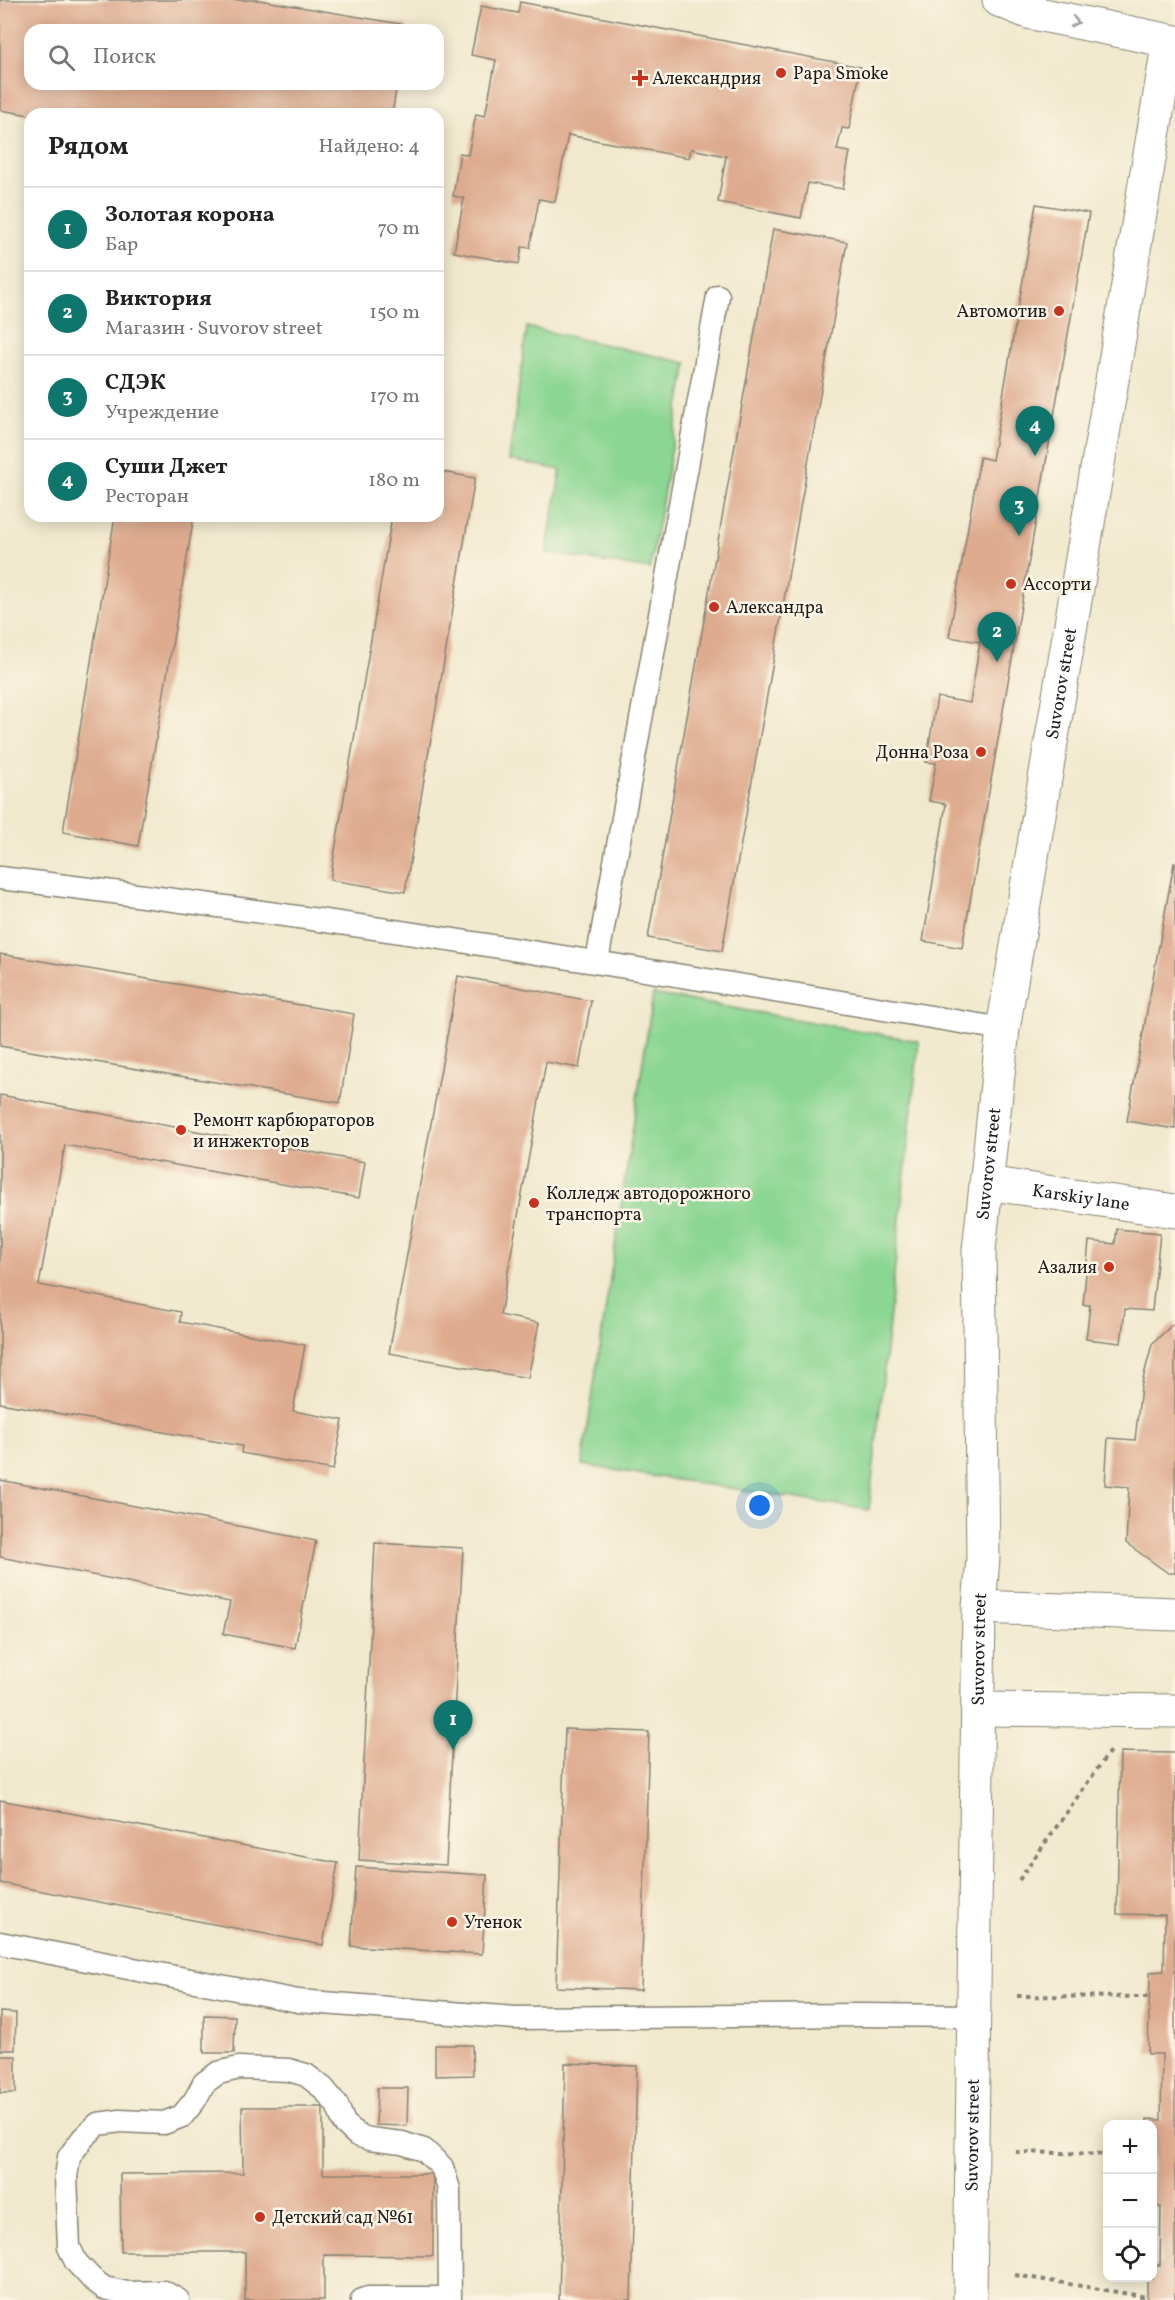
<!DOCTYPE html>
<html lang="ru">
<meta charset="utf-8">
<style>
:root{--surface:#fff;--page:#f6f6f6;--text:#222;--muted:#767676;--line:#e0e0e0;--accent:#0f766e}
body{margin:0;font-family:Vollkorn,serif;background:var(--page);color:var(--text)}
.controls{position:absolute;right:18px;bottom:18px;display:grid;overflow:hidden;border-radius:12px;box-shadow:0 3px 15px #0003}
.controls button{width:54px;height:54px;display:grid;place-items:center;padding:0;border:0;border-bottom:2px solid var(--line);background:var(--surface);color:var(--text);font:30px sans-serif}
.you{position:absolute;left:760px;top:1506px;width:21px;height:21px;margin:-15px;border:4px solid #fff;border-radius:50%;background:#1a73e8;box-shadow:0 0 0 9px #1a73e833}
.badge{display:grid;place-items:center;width:39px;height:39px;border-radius:50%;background:var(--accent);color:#fff;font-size:20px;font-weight:700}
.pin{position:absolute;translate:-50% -50px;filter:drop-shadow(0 2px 3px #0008)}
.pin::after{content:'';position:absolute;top:32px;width:21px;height:18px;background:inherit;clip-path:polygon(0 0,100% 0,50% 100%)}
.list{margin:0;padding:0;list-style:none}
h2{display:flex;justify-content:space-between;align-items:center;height:78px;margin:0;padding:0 24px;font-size:26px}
h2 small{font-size:20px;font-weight:400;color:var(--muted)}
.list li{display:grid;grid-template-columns:39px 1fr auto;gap:18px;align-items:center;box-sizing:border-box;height:84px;padding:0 24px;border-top:2px solid var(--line)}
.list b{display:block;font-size:22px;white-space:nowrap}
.list p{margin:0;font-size:20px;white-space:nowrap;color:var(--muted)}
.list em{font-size:20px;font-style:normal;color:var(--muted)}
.icon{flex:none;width:33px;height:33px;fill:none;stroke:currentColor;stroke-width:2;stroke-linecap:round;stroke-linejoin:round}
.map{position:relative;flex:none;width:1175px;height:2300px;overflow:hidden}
.search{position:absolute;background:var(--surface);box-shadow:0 3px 15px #0003;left:24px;top:24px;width:420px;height:66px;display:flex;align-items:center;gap:15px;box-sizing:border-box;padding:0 21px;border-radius:18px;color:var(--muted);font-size:22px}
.panel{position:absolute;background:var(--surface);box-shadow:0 3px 15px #0003;left:24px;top:108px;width:420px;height:414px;border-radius:18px}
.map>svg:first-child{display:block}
.green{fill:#8bd693;stroke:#547958;stroke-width:1.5}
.building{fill:#deab8f}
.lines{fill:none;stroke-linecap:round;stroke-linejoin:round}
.lane-casing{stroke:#868274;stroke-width:25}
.street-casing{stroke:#868274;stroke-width:35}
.secondary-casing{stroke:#868274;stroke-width:35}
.primary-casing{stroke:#868274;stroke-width:35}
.path{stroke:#868274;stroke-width:4;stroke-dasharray:4.5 4.5;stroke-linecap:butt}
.lane{stroke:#fff;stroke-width:22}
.street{stroke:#fff;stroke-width:33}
.secondary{stroke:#fff;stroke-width:33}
.primary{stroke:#fff;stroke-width:33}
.oneway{stroke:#999}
.poi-dot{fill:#c8321e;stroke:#fcf5e5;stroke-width:2}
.labels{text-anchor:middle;stroke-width:5;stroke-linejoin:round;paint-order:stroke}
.poi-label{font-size:18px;fill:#1c1c1c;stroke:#fcf5e5;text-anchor:start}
.street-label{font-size:18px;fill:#1c1c1c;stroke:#fcf5e5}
</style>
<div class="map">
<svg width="1175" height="2300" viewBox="0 0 1175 2300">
<rect width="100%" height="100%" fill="#fcf5e5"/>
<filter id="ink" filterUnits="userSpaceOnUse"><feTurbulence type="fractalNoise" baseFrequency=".0167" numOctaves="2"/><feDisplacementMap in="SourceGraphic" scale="12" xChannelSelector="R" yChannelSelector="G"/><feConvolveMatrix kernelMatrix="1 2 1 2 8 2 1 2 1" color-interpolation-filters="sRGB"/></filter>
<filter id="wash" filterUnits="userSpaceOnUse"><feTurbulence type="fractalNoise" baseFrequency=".008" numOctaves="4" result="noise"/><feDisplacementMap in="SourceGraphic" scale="24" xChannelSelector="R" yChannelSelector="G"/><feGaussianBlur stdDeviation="1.35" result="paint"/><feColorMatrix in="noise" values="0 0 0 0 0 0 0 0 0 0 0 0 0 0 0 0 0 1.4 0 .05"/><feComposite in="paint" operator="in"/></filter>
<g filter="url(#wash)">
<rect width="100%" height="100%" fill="#f0e9cd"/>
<g class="green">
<polygon points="527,327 687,363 650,569 546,553 561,470 509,460"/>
<polygon points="653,994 919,1041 869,1510 582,1465"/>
</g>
<g id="blocks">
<g class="building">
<polygon points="0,0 259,0 407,25 406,30 30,30 30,84 397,84 392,114 30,115 0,110"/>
<polygon points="520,2 861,67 849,129 842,128 837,150 850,152 843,189 808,183 801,218 718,202 726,156 691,149 689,158 568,135 555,202 539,199 530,248 522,247 519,264 454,252 464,198 453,196 460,153 468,155 476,114 485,116 496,60 471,55 481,6 518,13"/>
<polygon points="1036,204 1089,213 962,948 923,941 946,804 929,801 936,763 926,762 937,697 970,703 980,642 949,637 980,457 992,460"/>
<polygon points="773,229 847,242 722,951 648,938"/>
<polygon points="438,471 475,478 405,892 330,880 392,516 438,516"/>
<polygon points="115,516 194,516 138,846 63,832"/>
<polygon points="1174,863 1175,863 1175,1129 1127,1121"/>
<polygon points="0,954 354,1014 340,1103 0,1046"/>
<polygon points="458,976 591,1001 579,1068 546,1062 500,1315 539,1323 528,1378 389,1353"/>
<polygon points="0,1095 365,1162 359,1198 65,1145 39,1285 181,1312 180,1322 305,1345 293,1411 343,1420 333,1470 241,1453 242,1446 0,1403"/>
<polygon points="1117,1229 1160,1233 1152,1311 1125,1309 1121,1343 1086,1339 1090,1305 1083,1305 1089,1241 1115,1244"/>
<polygon points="1175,1322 1175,1573 1168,1573 1126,1543 1129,1487 1105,1485 1108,1438 1135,1440 1141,1387 1152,1344"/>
<polygon points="0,1480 316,1541 295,1648 223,1634 230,1602 0,1557"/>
<polygon points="375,1543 463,1548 446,1865 359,1860"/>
<polygon points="565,1729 649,1732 641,1990 556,1987"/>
<polygon points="1120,1752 1175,1753 1175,2300 1147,2300 1147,2278 1152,2278 1152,2265 1160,2265 1161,2207 1152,2207 1152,2124 1147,2124 1147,2119 1161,2120 1162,2054 1148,2054 1150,1972 1164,1971 1165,1915 1117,1914"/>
<polygon points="0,1800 338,1863 323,1945 0,1883"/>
<polygon points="356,1867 487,1875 482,1954 351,1946"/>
<polygon points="0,2012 16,2013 15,2050 0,2050"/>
<polygon points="204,2015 235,2016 234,2053 204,2053"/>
<polygon points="435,2045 472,2045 473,2075 435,2076"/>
<rect x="0" y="2056" width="16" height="37"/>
<polygon points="565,2063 637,2066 631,2300 559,2300"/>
<polygon points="377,2088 408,2088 407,2126 376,2125"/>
<polygon points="242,2107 323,2107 323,2174 433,2174 433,2256 324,2255 324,2300 245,2300 245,2252 121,2252 120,2174 243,2173"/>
</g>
</g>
</g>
<g filter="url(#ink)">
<use href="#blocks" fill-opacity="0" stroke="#868274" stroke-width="1.5"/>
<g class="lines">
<defs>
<g id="lane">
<path d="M0 878C336 918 670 973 1003 1029"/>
<polyline points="597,961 718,296"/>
<polyline points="0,1943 298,2001 515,2018 858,2015 974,2016"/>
<polyline points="178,2300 164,2292 127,2293 104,2288 91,2278 76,2262 69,2247 66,2177 69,2157 83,2138 98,2124 120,2121 164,2123 182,2116 195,2100 204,2083 218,2073 239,2068 289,2070 306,2075 323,2088 337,2105 344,2123 357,2135 369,2139 402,2143 424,2150 442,2167 449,2189 450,2298 368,2298 362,2300"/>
</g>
<g id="street">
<path id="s1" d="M986 1183 1175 1211"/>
<polyline points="979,1607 1175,1614"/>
<polyline points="978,1709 1175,1711"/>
</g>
<g id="secondary">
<path id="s2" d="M970 2300 979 1607 983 1558 979 1250 1003 1029 1169 41"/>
</g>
<polyline id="primary" points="999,0 1028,12 1175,42"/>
</defs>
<use href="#lane" class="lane-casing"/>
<use href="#street" class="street-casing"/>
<use href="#secondary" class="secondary-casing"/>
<use href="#primary" class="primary-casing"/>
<g class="path">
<polyline points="1019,1880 1112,1748"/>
<polyline points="1017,1996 1150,1997"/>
<polyline points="1016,2152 1108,2154"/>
<polyline points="1015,2275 1147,2297"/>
</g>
<use href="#lane" class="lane"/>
<use href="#street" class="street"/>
<use href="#secondary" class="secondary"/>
<use href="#primary" class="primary"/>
</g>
<defs><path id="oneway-chevron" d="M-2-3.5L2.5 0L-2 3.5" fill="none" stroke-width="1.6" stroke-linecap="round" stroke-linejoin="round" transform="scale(1.5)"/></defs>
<use class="oneway" href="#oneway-chevron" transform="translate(1075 22) rotate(12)"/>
</g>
<g class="poi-dot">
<circle cx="781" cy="73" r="6"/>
<path d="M637 69h6v6h6v6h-6v6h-6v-6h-6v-6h6z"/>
<circle cx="1059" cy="311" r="6"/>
<circle cx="1011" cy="584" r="6"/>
<circle cx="714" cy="607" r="6"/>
<circle cx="981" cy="752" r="6"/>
<circle cx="181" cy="1130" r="6"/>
<circle cx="534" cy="1203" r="6"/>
<circle cx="1109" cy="1267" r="6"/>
<circle cx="452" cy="1922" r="6"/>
<circle cx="260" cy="2217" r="6"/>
</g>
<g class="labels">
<g class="poi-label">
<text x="793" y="79">Papa Smoke</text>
<text x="652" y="84">Александрия</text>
<text x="1047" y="317" text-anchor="end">Автомотив</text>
<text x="1023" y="590">Ассорти</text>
<text x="726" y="613">Александра</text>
<text x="969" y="758" text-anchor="end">Донна Роза</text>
<text x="193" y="1126">Ремонт карбюраторов<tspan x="193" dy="21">и инжекторов</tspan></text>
<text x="546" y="1199">Колледж автодорожного<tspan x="546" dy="21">транспорта</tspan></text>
<text x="1097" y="1273" text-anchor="end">Азалия</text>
<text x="464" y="1928">Утенок</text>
<text x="272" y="2223">Детский сад №61</text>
</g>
<g class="street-label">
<text dy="6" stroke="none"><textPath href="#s2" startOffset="1623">Suvorov street</textPath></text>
<text dy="6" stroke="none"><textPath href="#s2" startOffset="1137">Suvorov street</textPath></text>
<text dy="6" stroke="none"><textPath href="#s1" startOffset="96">Karskiy lane</textPath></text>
<text dy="6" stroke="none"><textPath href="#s2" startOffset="651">Suvorov street</textPath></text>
<text dy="6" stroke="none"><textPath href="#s2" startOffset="165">Suvorov street</textPath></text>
</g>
</g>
</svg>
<div class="controls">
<button>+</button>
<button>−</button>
<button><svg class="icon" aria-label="locate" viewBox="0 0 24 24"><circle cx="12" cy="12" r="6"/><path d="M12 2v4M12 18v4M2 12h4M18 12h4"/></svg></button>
</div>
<div class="you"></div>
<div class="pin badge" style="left:453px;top:1750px">1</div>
<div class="pin badge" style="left:997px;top:662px">2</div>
<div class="pin badge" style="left:1019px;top:536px">3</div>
<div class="pin badge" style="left:1035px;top:456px">4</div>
<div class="search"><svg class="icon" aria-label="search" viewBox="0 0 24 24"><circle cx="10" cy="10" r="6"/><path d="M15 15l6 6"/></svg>Поиск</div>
<section class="panel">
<h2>Рядом<small>Найдено: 4</small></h2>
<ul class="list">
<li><span class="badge">1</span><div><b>Золотая корона</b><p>Бар</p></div><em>70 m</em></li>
<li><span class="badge">2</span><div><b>Виктория</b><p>Магазин · Suvorov street</p></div><em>150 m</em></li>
<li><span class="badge">3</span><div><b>СДЭК</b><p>Учреждение</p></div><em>170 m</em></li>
<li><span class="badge">4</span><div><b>Суши Джет</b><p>Ресторан</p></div><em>180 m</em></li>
</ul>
</section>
</div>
